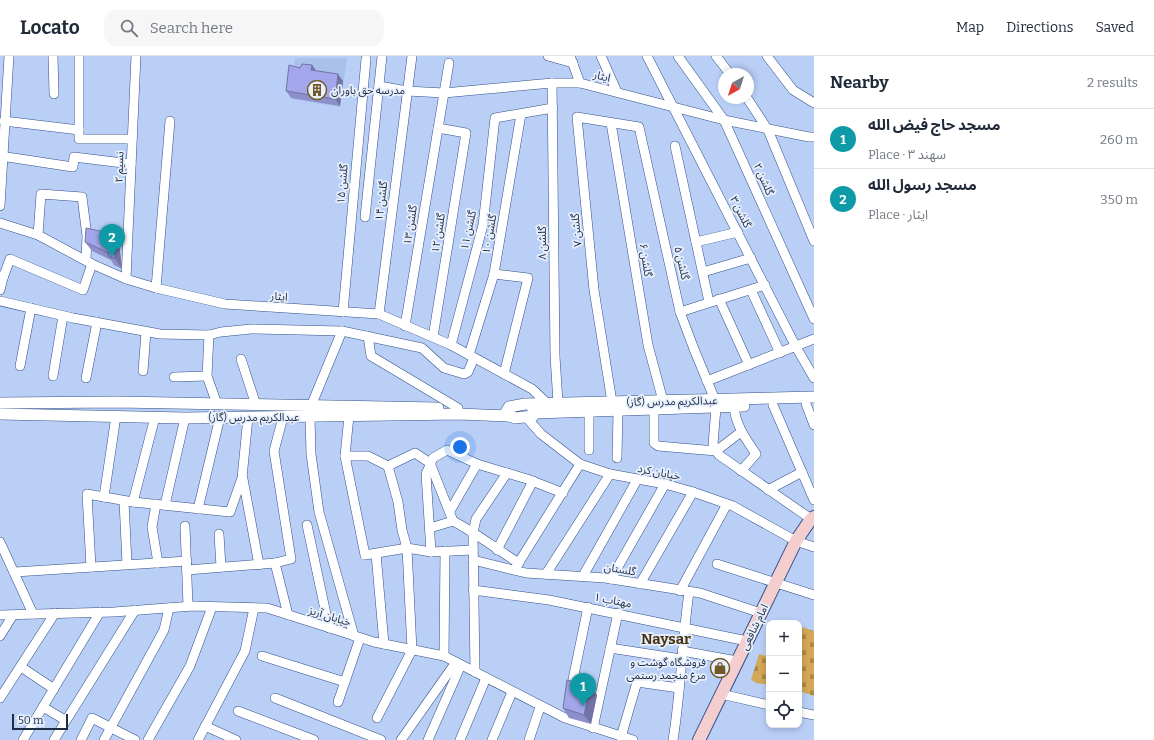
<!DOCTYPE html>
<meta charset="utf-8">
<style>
:root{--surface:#fff;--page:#f6f6f7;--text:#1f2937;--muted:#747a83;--line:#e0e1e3;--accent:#0f766e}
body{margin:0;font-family:Bitter,"Noto Sans Arabic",serif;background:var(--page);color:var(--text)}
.controls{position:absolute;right:12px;bottom:12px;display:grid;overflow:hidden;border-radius:8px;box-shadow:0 2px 6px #0003}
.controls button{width:36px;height:36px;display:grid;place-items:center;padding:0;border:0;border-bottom:1px solid var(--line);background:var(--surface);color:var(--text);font:20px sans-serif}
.compass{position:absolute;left:718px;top:12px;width:36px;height:36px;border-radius:50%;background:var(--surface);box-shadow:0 2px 6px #0003;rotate:219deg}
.scale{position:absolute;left:12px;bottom:10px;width:56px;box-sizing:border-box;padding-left:4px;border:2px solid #1e2c45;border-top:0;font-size:11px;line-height:14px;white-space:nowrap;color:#1e2c45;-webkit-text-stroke:3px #e8f0fd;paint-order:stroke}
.you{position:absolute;left:460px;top:391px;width:14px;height:14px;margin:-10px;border:3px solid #fff;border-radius:50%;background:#1a73e8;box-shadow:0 0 0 6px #1a73e833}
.badge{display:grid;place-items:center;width:26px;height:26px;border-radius:50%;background:var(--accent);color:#fff;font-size:13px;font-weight:700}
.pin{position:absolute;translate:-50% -33px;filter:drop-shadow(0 1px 2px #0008)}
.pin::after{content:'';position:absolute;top:21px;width:14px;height:12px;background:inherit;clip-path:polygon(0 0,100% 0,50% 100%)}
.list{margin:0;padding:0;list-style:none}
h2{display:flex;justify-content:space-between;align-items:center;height:52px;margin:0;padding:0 16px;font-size:17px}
h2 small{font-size:13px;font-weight:400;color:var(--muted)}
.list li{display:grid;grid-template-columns:26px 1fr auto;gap:12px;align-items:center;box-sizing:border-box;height:60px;padding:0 16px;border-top:1px solid var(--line)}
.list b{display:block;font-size:15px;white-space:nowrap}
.list p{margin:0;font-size:13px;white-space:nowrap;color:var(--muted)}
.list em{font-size:13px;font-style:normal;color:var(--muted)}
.icon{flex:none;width:22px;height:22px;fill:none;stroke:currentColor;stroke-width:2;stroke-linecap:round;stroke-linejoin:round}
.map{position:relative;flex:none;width:814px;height:684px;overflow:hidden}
header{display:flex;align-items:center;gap:24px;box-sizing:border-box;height:56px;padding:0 20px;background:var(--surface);border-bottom:1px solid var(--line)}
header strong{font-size:19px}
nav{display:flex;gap:22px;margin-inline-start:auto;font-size:14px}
.search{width:280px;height:36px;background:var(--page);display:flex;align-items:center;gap:10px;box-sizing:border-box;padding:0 14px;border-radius:12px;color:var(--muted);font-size:15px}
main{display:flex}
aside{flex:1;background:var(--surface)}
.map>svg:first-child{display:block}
.built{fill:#a9c1eb}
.cemetery{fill:url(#cemetery-stones)}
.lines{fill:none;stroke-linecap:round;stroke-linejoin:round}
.minor-casing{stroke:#325088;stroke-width:10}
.tertiary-casing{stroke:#325088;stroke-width:12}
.secondary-casing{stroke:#325088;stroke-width:14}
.minor{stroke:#fff;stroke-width:9}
.tertiary{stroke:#fff;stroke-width:11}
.secondary{stroke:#f4cdce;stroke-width:12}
.wall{fill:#8c8fca}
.shaded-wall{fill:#7274a4}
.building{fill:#a3a6eb;stroke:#7274a4}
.labels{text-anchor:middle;stroke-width:3.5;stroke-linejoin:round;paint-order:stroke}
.street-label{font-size:11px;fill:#1e2c45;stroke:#e8f0fd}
.poi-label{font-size:11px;fill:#1e2c45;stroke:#e8f0fd;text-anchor:start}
.district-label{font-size:15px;font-weight:bold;fill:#47340e;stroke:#e8f0fd}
</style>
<header>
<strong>Locato</strong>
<div class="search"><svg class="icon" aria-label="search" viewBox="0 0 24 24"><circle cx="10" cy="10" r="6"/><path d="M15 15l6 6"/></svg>Search here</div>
<nav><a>Map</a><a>Directions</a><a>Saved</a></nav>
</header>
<main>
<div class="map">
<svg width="814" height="684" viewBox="0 0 814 684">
<defs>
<pattern id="cemetery-stones" width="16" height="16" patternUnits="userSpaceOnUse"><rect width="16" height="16" fill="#d3a856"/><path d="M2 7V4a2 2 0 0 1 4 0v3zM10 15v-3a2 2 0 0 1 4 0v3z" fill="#ab8949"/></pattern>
</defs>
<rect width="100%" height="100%" fill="#b9cff6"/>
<polygon class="built" points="295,2 347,2 340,51 291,43"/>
<g class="cemetery">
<polygon points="799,570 814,575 814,640 799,635"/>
<polygon points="759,598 769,601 769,629 757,627 751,624"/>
</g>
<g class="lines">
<defs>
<g id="minor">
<polyline points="53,0 54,38"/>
<polyline points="79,0 79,83 132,83"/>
<polyline points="548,0 573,7"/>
<polyline points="570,0 580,27"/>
<polyline points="601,0 617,36"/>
<polyline points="647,0 796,291 814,322"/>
<polyline points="678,0 724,64 814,263"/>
<polyline points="716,0 730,18"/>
<polyline points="767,0 793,34 814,47"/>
<polyline points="552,27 555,300 558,347"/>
<polyline points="379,30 407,35 444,37 552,27 580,27 724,64 809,81 814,81"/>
<polyline points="747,42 768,74 814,185"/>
<polyline points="4,65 79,74"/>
<polyline points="611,67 648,289 663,345"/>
<polyline points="675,90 709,246"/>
<polyline points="0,100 73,111 74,101 131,108"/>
<polyline points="0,150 9,0"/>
<polyline points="365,161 382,0"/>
<polyline points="0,167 38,179 92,208 126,223 156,232 225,248 379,258 451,289 532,333 548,348"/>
<polyline points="38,179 41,138 82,141 87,180 86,204"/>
<polyline points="696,186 738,176"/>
<polyline points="703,216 751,202"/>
<polyline points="494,218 528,222 504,318"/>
<polyline points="0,220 3,222 0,234"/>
<polyline points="3,222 10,203 83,234 92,208"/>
<polyline points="126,223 136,0"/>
<polyline points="156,232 170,65"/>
<polyline points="751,234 780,297"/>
<polyline points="719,243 749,309"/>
<polyline points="0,245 73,262 160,278 209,279 221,276 251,273 342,275 422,292 444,312 464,318 468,316 474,302"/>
<polyline points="343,256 366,3"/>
<polyline points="680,256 765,229"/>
<polyline points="379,258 412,0"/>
<polyline points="405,270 449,7"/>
<polyline points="209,279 207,320 217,348"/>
<polyline points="368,280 371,300 458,352"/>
<polyline points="433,281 466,77 438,72"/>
<polyline points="451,289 483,169 495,62 553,52"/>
<polyline points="469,299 494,218 521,58"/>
<polyline points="241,303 256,349"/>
<polyline points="20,310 31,252"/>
<polyline points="143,315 146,276"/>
<polyline points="53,320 63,260"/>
<polyline points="174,321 207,320"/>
<polyline points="86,322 97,266"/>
<polyline points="707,325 814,283"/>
<polyline points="612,346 594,234 577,61 639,71 680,256 694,293 715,344"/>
<polyline points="806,348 814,369"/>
<polyline points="773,349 814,444"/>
<polyline points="311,350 342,275"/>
<path d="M734 351C736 370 746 383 756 398L741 415"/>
<polyline points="716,352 713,388 719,399 811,463"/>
<polyline points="654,354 654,387 658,390 716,395 741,376"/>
<polyline points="349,360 345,400 365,499 407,492 431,496 473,494"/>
<polyline points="310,361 311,398 319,456 354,580"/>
<polyline points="526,361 541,378 580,408 610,418 665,428 693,436 733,450 796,485 814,491"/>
<polyline points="589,394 589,355"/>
<polyline points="345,400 368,400 388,410"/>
<polyline points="617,402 618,355"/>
<path d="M430 407 453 465C476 477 496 493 519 507"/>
<polyline points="388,410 415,397 430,407"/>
<polyline points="243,423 259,509"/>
<polyline points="768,434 802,416"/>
<polyline points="104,441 116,360"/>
<polyline points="124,445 127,508"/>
<polyline points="133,446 155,361"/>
<polyline points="156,448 152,471 158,507"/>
<polyline points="165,449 185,362"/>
<polyline points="198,453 220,361"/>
<polyline points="450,455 477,408"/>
<polyline points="307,469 329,572"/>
<polyline points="185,470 188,550"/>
<polyline points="430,472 453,465"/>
<polyline points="219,478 221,511"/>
<polyline points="0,486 33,558"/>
<polyline points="497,494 533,425"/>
<polyline points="431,496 426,418 433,402 447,394 477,408 527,423 563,437"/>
<polyline points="376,498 384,588"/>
<polyline points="473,504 526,517 605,522 700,537 761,557"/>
<polyline points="275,507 288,559"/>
<polyline points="717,508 814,539"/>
<polyline points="91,511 87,438 133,446 230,456 242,422 248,361"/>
<polyline points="516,511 580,408"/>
<polyline points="187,514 275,507 291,503 274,395 283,361"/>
<polyline points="15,516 187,505"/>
<polyline points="546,518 610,418"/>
<polyline points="583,520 637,424"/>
<polyline points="611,523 665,428"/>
<polyline points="640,528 693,436"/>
<polyline points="473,534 549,544 747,585"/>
<polyline points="680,535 727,448"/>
<polyline points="0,559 114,556 193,550 267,552 374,586 444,600 565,662 633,684"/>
<polyline points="0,580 13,559"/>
<polyline points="610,592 681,603"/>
<polyline points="682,595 737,605"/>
<polyline points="262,600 345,626"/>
<polyline points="444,600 445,495"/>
<polyline points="21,611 54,633"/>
<polyline points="475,616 473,477 476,463 507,417"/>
<polyline points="570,638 588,551"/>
<polyline points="721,638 769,649"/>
<polyline points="0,642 55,557"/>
<polyline points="275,642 381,684"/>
<polyline points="338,646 360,582"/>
<polyline points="43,651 65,664"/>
<polyline points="238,655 314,684"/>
<polyline points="799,656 814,659"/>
<polyline points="377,662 412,594 407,492 402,474 398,446 388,410"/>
<polyline points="205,670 236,684"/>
<polyline points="593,672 618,557"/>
<polyline points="621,681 637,626 679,632"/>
<polyline points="23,684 100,556"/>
<polyline points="54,684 135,554"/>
<polyline points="81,684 92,662 135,684"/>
<polyline points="104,684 164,574 169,552"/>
<polyline points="148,684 190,610 212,551"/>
<polyline points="198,684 245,595 254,552"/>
<polyline points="401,684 456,606"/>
<polyline points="428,684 461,609"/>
<polyline points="460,684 486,622"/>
<polyline points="492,684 512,636"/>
<polyline points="529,684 540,651"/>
<path d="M673 684C681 635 682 585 689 536"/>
</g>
<g id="tertiary">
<polyline points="0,347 117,346 438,352"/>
<polyline points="530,349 534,353 533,360 515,362 507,359 506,356 509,351 525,348 814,341"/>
<polyline points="535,357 744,350"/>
<polyline points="0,358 185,362 459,358 508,360"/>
</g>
<polyline id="secondary" points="699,684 796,485 811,463 814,461"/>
</defs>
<use href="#minor" class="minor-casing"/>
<use href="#tertiary" class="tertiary-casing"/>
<use href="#secondary" class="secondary-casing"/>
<use href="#minor" class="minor"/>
<use href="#tertiary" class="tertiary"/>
<use href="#secondary" class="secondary"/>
</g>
<g class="wall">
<polygon points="312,9 316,15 343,25 340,50 291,42 286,35 300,12"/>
<polygon points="113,178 119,187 122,213 114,209 111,204 92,195 85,186"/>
<polygon points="590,630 597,639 591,668 569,662 563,652"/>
</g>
<g class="shaded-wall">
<polygon points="312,9 317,16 311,14"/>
<polygon points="338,18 343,25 340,50 335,43"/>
<polygon points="113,178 119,187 122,213 115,203"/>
<polygon points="590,630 597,639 591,668 584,659"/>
</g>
<g class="building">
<polygon points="302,8 312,9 311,14 338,18 335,43 286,35 289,9 300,12"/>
<polygon points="86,172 113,178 115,203 108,199 109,197 85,186"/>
<polygon points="567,624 590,630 584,659 563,652"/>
</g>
<defs>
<symbol id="building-ring" viewBox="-11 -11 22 22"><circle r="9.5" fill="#e8f0fd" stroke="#72592a" stroke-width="1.5"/><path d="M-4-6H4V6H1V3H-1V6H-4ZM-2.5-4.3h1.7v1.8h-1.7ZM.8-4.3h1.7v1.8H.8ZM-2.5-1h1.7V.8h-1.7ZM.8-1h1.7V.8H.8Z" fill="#72592a"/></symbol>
<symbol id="shop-ring" viewBox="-11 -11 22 22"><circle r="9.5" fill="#e8f0fd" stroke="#72592a" stroke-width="1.5"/><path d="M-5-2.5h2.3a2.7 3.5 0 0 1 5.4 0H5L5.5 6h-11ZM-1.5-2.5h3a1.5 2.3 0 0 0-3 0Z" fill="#72592a"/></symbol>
</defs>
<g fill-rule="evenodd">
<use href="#building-ring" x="306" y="23" width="22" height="22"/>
<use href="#shop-ring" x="709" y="601" width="22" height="22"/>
</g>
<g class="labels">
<g class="street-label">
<text transform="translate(602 20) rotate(14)" y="4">ایثار</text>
<text transform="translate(119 111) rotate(-88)" y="4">نسیم ۲</text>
<text transform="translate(764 123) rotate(66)" y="4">گلشن ۲</text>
<text transform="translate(342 128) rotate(-85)" y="4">گلشن ۱۵</text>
<text transform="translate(381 145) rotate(-83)" y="4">گلشن ۱۴</text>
<text transform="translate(741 156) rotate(63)" y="4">گلشن ۳</text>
<text transform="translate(410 169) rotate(-81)" y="4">گلشن ۱۳</text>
<text transform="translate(468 174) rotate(-78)" y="4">گلشن ۱۱</text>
<text transform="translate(576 174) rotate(-95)" y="4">گلشن ۷</text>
<text transform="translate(438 177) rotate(-81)" y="4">گلشن ۱۲</text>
<text transform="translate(489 178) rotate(-80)" y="4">گلشن ۱۰</text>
<text transform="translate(542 187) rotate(-90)" y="4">گلشن ۸</text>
<text transform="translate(646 204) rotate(81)" y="4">گلشن ۶</text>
<text transform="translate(682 207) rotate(77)" y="4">گلشن ۵</text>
<text transform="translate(279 240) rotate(4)" y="4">ایثار</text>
<text transform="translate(672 345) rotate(-1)" y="4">عبدالکریم مدرس (گاز)</text>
<text x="254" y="365">عبدالکریم مدرس (گاز)</text>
<text transform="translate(659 416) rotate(11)" y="4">خیابان کرد</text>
<text transform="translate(620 513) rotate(9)" y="4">گلستان</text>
<text transform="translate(613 544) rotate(11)" y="4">مهتاب ۱</text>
<text transform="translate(330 560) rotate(17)" y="4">خیابان آریز</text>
<text transform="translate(754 571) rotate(-64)" y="4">امام شافعی</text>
</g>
<g class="poi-label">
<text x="331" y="38">مدرسه حق باوران</text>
<text x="706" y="610" text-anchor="end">فروشگاه گوشت و<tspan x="706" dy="13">مرغ منجمد رستمی</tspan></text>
</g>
<g class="district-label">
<text x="666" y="588">Naysar</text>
</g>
</g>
</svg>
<div class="controls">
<button>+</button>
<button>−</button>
<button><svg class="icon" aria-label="locate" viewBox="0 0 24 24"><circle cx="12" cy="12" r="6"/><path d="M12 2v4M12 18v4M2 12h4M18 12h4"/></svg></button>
</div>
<svg class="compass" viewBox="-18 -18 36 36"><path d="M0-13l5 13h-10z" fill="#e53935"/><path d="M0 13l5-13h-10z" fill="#747a83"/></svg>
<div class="scale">50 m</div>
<div class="you"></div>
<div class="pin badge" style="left:583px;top:650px;background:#0f9aa8">1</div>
<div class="pin badge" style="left:112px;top:201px;background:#0f9aa8">2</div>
</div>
<aside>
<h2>Nearby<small>2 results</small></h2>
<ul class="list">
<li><span class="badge" style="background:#0f9aa8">1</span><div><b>مسجد حاج فیض الله</b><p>Place · سهند ۳</p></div><em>260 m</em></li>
<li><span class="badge" style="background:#0f9aa8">2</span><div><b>مسجد رسول الله</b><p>Place · ایثار</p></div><em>350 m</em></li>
</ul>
</aside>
</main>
